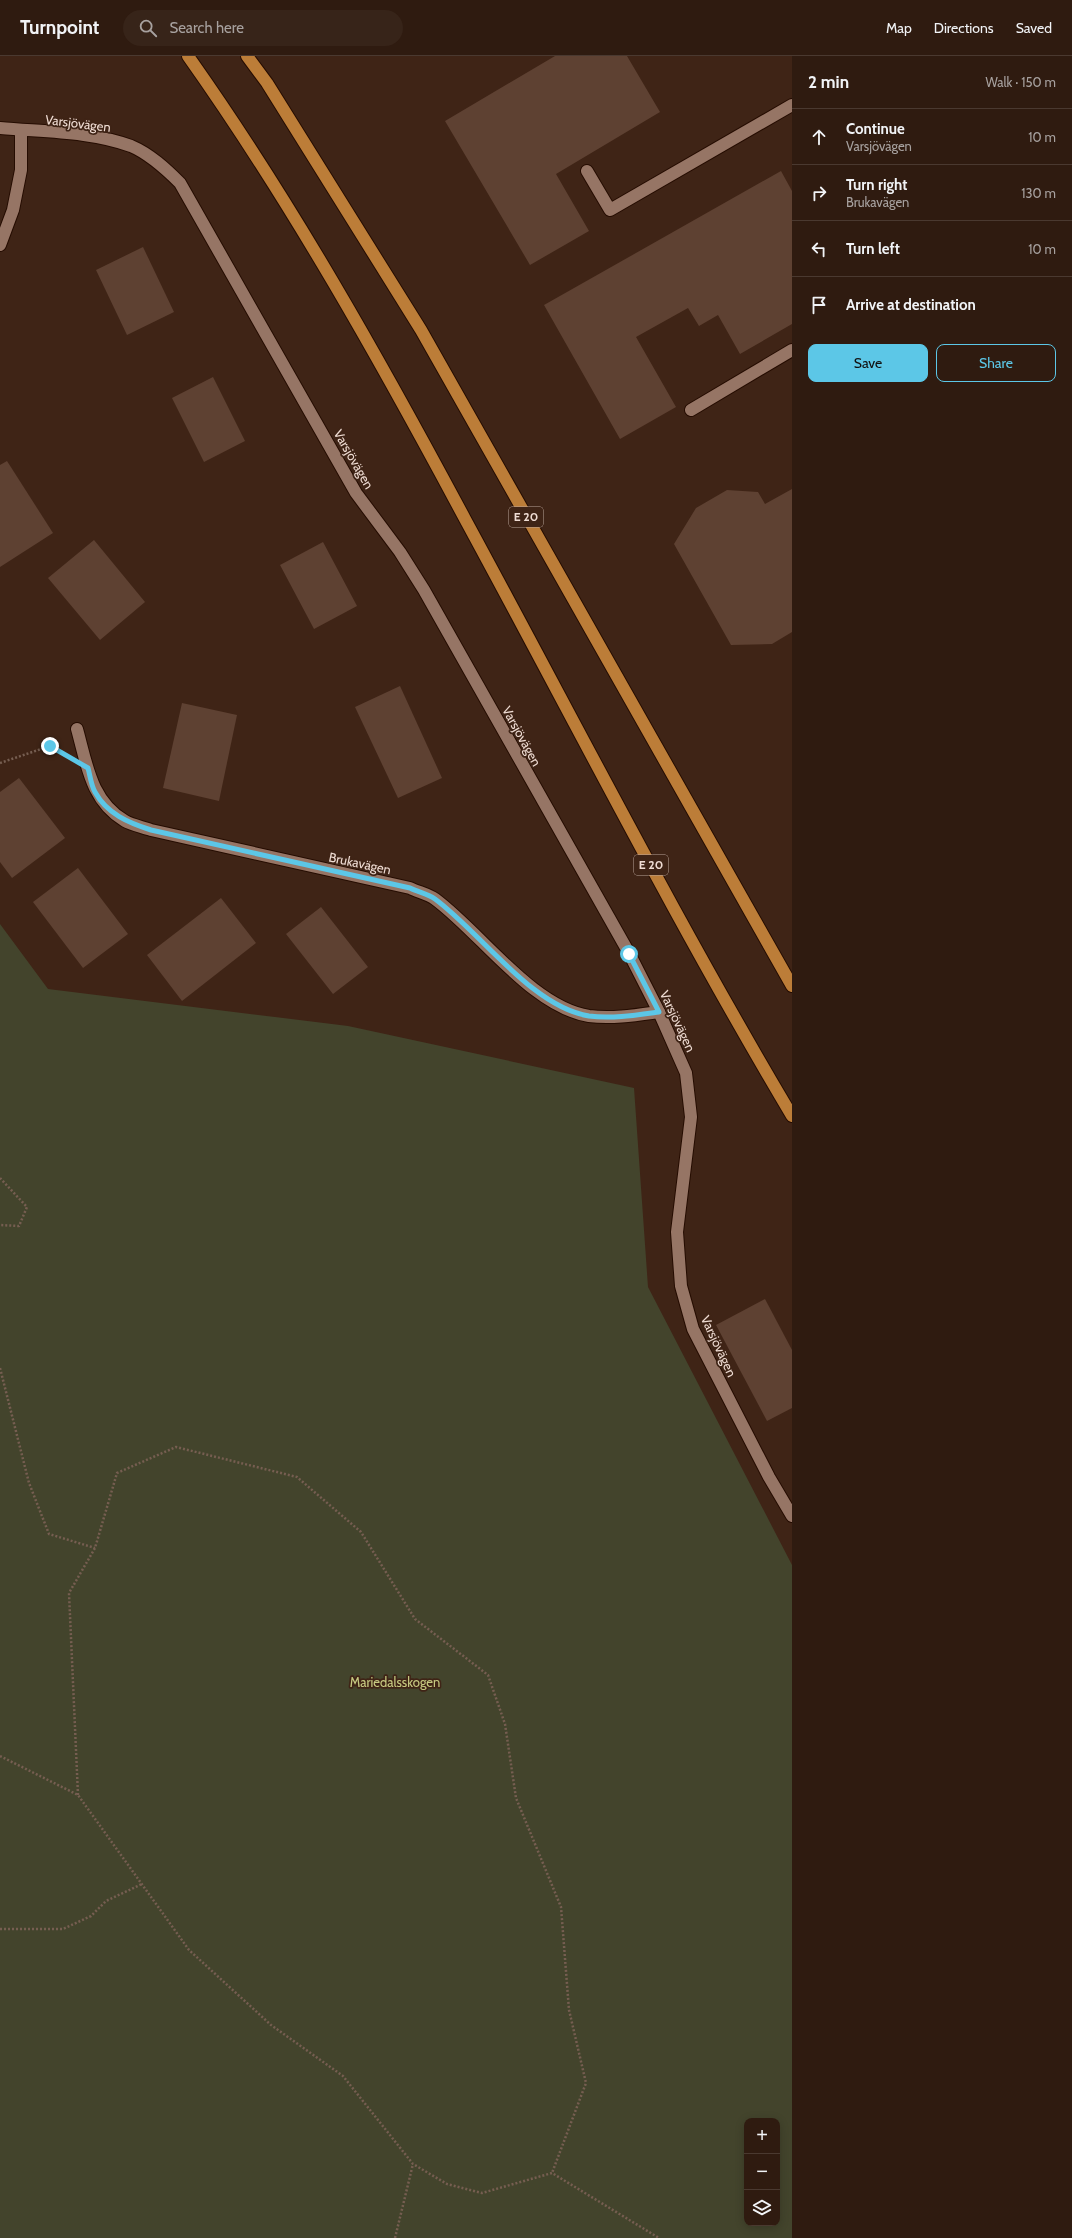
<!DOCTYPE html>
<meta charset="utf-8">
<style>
:root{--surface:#2f1b10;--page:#372419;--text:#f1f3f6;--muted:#a7a19f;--line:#4a3930;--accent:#5cc7e7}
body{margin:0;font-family:Cabin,sans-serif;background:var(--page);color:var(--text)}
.controls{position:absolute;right:12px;bottom:12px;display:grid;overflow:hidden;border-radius:8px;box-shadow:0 2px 10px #0003}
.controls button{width:36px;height:36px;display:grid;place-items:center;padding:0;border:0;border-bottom:1px solid var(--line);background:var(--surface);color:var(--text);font:20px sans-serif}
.stop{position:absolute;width:12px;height:12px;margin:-9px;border:3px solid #5cc7e7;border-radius:50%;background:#fff}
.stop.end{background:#5cc7e7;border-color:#fff;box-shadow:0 1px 4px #0008}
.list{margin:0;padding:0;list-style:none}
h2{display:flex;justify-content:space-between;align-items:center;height:52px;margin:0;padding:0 16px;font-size:17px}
h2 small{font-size:13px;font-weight:400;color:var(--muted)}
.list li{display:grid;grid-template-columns:26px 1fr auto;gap:12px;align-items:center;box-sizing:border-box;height:56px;padding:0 16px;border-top:1px solid var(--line)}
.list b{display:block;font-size:15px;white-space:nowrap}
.list p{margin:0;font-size:13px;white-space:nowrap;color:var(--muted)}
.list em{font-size:13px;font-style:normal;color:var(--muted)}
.actions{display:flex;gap:8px;padding:12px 16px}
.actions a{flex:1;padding:9px 0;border:1px solid var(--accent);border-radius:8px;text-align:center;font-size:14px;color:var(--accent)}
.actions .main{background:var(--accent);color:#111}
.icon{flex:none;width:22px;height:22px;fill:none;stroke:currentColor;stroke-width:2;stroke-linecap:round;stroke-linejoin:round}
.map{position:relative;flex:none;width:792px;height:2182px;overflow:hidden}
header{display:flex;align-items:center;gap:24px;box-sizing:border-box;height:56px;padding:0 20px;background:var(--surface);border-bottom:1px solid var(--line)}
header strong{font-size:19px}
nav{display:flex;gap:22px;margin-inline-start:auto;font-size:14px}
.search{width:280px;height:36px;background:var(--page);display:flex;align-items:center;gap:10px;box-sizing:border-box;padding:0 14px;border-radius:22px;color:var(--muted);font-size:15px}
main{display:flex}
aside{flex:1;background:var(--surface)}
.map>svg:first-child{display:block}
.green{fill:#43442c;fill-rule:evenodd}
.building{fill:#5e4132}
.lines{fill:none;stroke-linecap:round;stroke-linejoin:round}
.service-casing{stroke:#250c01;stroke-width:14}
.minor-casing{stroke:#250c01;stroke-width:14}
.trunk-casing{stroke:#250c01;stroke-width:14}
.path{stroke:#765e51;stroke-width:2.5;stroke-dasharray:2 2;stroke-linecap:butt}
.service{stroke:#967565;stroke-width:12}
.minor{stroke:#967565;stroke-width:12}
.trunk{stroke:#bc7d38;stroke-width:12}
.route{stroke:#5cc7e7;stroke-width:5}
.labels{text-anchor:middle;stroke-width:3.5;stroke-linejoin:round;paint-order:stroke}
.shield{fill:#3f2416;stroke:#baa59a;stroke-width:1}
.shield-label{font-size:12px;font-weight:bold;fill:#efdcd3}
.street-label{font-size:13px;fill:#efdcd3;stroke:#3f2416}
.park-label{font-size:13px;fill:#c7ca82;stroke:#3f2416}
</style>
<header>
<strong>Turnpoint</strong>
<div class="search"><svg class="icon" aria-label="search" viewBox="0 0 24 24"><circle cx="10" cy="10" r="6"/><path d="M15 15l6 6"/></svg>Search here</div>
<nav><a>Map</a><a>Directions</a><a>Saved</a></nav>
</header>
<main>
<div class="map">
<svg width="792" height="2182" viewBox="0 0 792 2182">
<rect width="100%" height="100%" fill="#3f2416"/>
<path class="green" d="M0 868 48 933 348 970 634 1032 648 1231 792 1509V2182H0ZM747 2065H777V2167H747Z"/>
<g class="building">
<polygon points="555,0 627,0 660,56 556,118 589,175 530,209 445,65"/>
<polygon points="781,115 792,135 792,268 740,298 718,259 699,270 688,252 636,281 676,351 620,383 544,249"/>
<polygon points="143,191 174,256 127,279 96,214"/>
<polygon points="213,321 245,385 204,406 172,342"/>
<polygon points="7,405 53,477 0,511 0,409"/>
<polygon points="792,433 792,576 772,588 731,589 674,488 696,452 727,434 758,436 765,448"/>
<polygon points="94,484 145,546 100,584 48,522"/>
<polygon points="323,486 357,550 314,573 280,509"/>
<polygon points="400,630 442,722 398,742 355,651"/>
<polygon points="182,647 237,659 219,745 163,732"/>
<polygon points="19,722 65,782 12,822 0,806 0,736"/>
<polygon points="78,812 128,878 83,912 33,846"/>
<polygon points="221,842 256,887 182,945 147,899"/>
<polygon points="321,851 368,911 333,938 286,878"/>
<polygon points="765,1243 792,1294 792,1352 767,1365 716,1269"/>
</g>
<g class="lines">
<defs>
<g id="service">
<polyline points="587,115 610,154 792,49"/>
<polyline points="691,354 792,294"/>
</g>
<g id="minor">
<path d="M0 72C43 76 90 75 131 90 150 98 166 113 180 127L356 437 400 496 424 534 629 897 659 956 686 1017 691 1061 677 1176 681 1230 693 1273 769 1421 792 1460"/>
<polyline points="0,189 13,154 21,114 21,74"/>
<path d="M77 673C87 709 91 745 125 765 132 769 143 771 151 774L410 832C418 836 428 838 435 843 481 877 532 951 589 960 612 963 637 959 659 956"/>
</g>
<g id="trunk">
<path d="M188 0C292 147 380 304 465 463 573 662 676 865 792 1060"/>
<polyline points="247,0 267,27 421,274 792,930"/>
</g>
</defs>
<use href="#service" class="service-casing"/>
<use href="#minor" class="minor-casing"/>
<use href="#trunk" class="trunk-casing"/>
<g class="path">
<polyline points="0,707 50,690 58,695"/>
<polyline points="0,1122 27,1151 19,1170 0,1169"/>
<polyline points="0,1312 29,1427 49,1478 95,1492"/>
<polyline points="0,1700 78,1739 189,1894 271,1969 343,2020 413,2108 447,2128 482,2137 552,2117 659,2182"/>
<polyline points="78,1739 69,1537 95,1492 117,1417 176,1391 297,1421 361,1476 415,1563 488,1619 505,1668 516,1742 561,1851 569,1954 586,2027 552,2117"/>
<polyline points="0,1873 63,1873 91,1860 106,1845 142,1828"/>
<polyline points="395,2182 413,2108"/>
</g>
<use href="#service" class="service"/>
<use href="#minor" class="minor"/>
<use href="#trunk" class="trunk"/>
</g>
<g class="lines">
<path class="route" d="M50 690 88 712C90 719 91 729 95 736 107 758 129 767 151 774L410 832C418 836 428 838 435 843 481 877 532 951 589 960 612 963 637 959 659 956L629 898"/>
</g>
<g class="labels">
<g class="shield">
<rect x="509" y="451" width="34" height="20" rx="3"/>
<rect x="634" y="799" width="34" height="20" rx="3"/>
</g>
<g class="shield-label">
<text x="526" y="465">E 20</text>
<text x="651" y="813">E 20</text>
</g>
<g class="street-label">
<text transform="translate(78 67) rotate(7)" y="5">Varsjövägen</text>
<text transform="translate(354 403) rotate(60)" y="5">Varsjövägen</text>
<text transform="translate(522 680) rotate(61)" y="5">Varsjövägen</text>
<text transform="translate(360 807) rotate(12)" y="5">Brukavägen</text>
<text transform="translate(678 965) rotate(65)" y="5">Varsjövägen</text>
<text transform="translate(719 1290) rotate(65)" y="5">Varsjövägen</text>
</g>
<g class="park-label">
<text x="395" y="1631">Mariedalsskogen</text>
</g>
</g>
</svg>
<div class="controls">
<button>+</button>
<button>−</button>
<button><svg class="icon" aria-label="layers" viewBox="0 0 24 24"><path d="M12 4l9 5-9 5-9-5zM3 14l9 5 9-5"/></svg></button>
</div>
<div class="stop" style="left:629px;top:898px"></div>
<div class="stop end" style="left:50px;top:690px"></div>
</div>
<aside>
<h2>2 min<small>Walk · 150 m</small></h2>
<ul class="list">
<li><svg class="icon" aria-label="ahead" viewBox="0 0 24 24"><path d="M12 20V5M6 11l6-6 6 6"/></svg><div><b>Continue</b><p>Varsjövägen</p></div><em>10 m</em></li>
<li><svg class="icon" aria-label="right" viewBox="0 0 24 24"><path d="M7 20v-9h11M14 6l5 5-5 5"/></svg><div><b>Turn right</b><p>Brukavägen</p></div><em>130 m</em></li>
<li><svg class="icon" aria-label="left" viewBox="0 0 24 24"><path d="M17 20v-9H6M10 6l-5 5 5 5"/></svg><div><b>Turn left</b></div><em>10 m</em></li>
<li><svg class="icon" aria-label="arrive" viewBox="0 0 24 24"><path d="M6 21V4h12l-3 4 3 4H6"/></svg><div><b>Arrive at destination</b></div></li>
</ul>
<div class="actions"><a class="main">Save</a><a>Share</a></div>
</aside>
</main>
